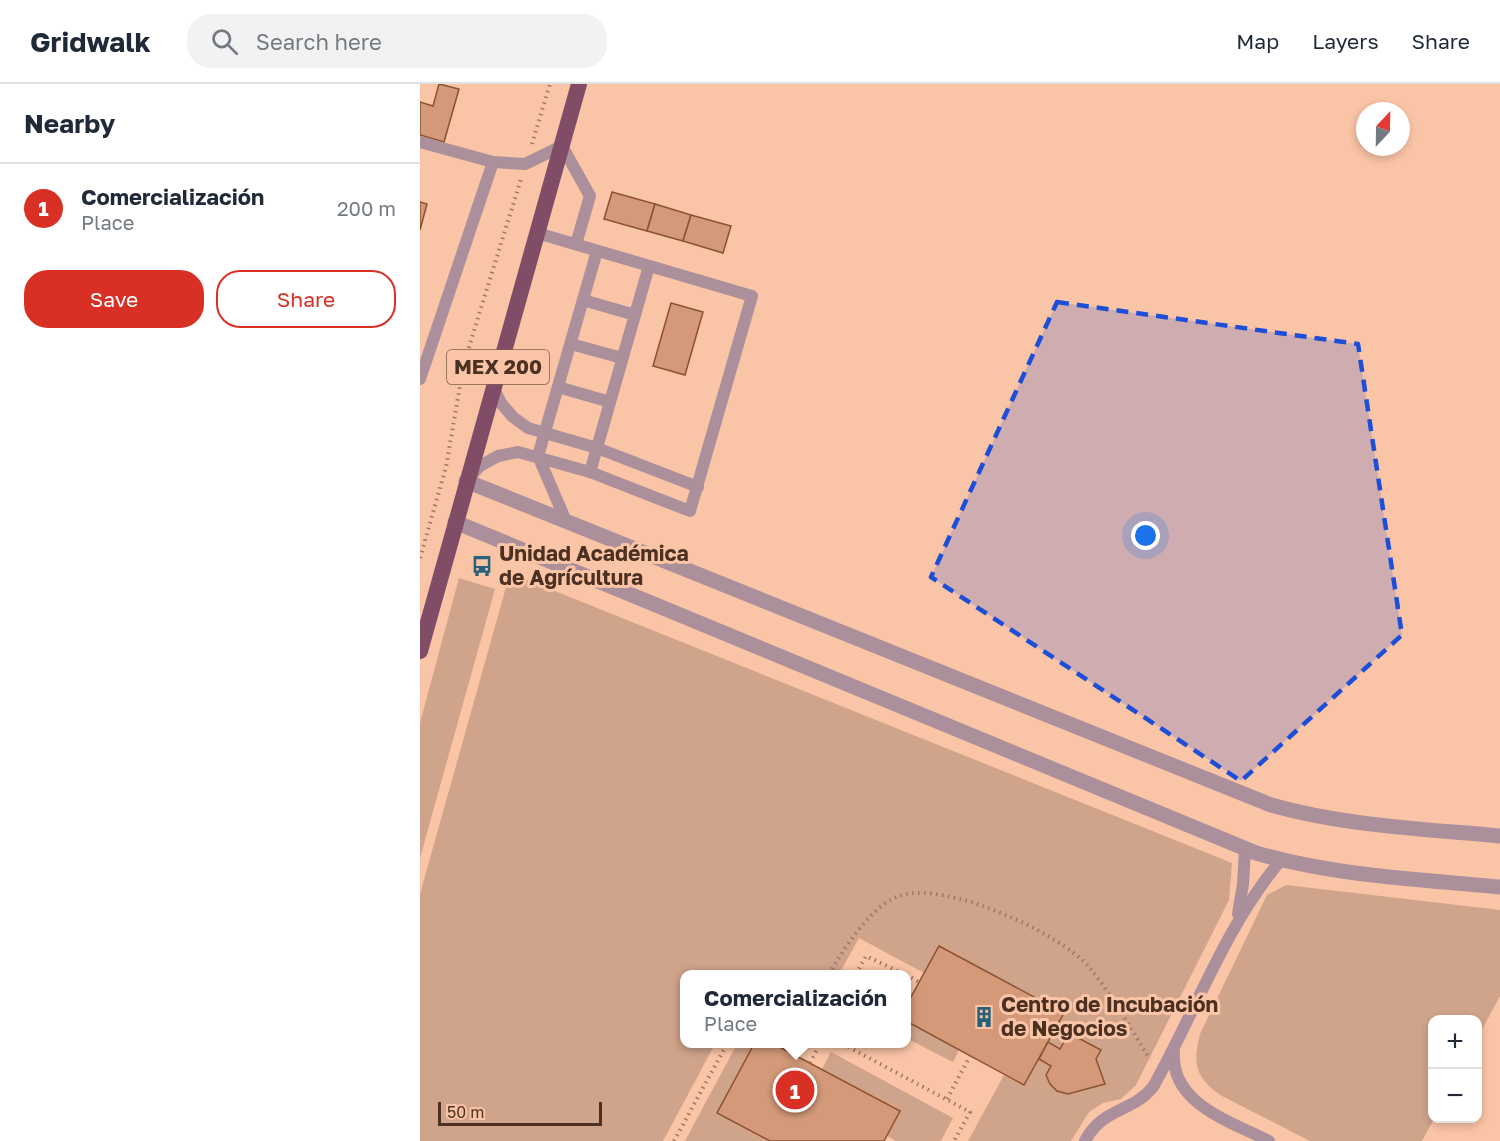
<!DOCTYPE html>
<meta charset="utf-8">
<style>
:root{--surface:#fff;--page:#f2f2f3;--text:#1f2937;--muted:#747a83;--line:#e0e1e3;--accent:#d93025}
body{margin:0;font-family:"Golos Text",sans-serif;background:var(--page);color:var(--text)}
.controls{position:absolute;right:18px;bottom:18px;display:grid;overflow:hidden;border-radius:12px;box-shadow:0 3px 9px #0003}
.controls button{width:54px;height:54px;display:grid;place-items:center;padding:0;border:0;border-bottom:2px solid var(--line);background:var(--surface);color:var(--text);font:30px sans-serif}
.compass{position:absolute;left:936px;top:18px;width:54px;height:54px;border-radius:50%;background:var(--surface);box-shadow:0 3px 9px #0003;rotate:22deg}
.scale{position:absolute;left:18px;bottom:15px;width:164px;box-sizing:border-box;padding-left:6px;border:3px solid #4c3122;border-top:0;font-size:16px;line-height:21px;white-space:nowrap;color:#4c3122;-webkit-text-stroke:4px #fac4a6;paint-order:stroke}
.you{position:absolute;left:726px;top:452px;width:21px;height:21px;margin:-15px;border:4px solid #fff;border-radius:50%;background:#1a73e8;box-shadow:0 0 0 9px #1a73e833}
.badge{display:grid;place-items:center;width:39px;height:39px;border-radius:50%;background:var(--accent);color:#fff;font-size:20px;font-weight:700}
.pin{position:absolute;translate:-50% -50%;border:3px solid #fff;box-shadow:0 2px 6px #0006}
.popup{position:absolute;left:260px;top:886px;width:231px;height:78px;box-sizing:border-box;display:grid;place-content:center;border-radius:12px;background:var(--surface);filter:drop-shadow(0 2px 4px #0005);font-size:20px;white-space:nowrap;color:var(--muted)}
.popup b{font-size:22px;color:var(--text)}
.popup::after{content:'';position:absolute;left:50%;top:100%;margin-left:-12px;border:12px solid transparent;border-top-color:var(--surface)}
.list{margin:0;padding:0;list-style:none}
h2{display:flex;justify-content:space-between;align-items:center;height:78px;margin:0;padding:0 24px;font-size:26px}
h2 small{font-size:20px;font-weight:400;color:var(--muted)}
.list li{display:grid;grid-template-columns:39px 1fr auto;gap:18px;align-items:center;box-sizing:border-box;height:90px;padding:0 24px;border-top:2px solid var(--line)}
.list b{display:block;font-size:22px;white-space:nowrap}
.list p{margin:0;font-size:20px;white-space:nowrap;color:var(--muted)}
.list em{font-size:20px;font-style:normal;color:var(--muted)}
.actions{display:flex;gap:12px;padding:18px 24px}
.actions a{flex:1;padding:14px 0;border:2px solid var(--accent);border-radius:24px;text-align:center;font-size:21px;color:var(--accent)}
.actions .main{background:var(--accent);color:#fff}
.icon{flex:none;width:33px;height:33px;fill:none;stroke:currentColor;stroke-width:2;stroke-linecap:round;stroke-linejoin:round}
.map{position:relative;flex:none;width:1080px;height:1057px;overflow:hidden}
header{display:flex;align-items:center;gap:36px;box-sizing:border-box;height:84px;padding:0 30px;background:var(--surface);border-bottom:2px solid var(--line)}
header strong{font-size:28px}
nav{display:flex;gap:33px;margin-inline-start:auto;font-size:21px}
.search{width:420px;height:54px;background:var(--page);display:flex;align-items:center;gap:15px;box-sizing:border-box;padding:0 21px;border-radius:24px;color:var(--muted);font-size:22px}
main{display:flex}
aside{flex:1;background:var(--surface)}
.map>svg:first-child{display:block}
.green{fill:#d0a38b}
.building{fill:#d49978;stroke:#8c522f;stroke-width:1.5}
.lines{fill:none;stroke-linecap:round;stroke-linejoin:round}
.path{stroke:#a07862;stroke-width:4;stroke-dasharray:1.5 4.5;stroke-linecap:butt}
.service{stroke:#ab8f9b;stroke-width:12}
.minor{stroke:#ab8f9b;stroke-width:15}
.trunk{stroke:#814d66;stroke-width:16}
.marked{fill:#1d4ed8;fill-opacity:0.2;stroke:#1d4ed8;stroke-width:4.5;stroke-dasharray:12 8;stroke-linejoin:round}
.labels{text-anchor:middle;stroke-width:6;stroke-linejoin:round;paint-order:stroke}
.shield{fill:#fac4a6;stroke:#805d4a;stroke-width:1.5}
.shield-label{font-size:20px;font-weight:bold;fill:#4c3122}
.poi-label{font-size:21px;font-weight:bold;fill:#4c3122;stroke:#fac4a6;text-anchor:start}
</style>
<header>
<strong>Gridwalk</strong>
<div class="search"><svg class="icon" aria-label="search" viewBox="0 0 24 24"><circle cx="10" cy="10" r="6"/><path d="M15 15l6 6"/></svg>Search here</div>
<nav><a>Map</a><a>Layers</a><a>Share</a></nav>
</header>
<main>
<aside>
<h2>Nearby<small></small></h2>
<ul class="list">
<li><span class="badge">1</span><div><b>Comercialización</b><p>Place</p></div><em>200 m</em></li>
</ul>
<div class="actions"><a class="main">Save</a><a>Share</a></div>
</aside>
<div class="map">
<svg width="1080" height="1057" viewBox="0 0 1080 1057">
<rect width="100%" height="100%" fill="#fac4a6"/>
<g class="green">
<polygon points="90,489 812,779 809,816 716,1001 701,1015 683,1019 669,1028 651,1057 548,1057 584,991 604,1001 619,975 631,982 626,991 637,1007 648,1010 685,1000 649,949 640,965 628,958 643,929 519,862 504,889 439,854 419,890 264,890 264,960 295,960 243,1057 0,1057 0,810"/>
<polygon points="39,494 75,505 0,774 0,639"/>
<path d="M866 801 1080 826V912L1058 953V936H1012L1014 1035 1002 1057H890L802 1012C776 994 772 981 780 950L847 811Z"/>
<polygon points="486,937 539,966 533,978 486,954"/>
<polygon points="317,960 334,960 297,1029 350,1057 265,1057"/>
<polygon points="354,960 386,960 379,973"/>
<polygon points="411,968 533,1034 521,1057 476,1057 467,1052 479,1027 402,985"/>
</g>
<g class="building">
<polygon points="19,0 39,5 24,58 0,51 0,18 13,22"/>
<polygon points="192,108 235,120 227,147 184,135"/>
<polygon points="0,118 7,120 0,146"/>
<polygon points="235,120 271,131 263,157 227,147"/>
<polygon points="271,131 311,142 303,169 263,157"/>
<polygon points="251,219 283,228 265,291 233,282"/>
<polygon points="519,862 644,929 604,1001 486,937 486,922"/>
<polygon points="649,949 681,966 676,975 685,1000 648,1010 637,1007 630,1000 626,991 631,982 619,975 628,958 640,965"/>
<polygon points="334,960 354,960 480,1027 464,1057 350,1057 297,1029"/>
</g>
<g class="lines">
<g class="path">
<polyline points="112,60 130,0"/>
<polyline points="0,474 26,383 44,279 101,95"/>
<path d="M409 890C424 865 451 820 482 811 527 798 639 848 669 883 692 910 710 945 730 975"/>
<polyline points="436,890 446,872 484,890"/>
<polyline points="486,891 499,898"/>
<polyline points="423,960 550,1028 534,1057"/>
<polyline points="390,979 400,960"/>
<polyline points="527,1015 550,972"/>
<polyline points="254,1057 307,960"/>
</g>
<g class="service">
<polyline points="0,58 73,78 105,80 142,62 170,112 156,160"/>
<polyline points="163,216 215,231"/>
<polyline points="151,260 202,274"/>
<polyline points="0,295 73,78"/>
<polyline points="73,303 81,319 93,333 108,344 177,364 278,403"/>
<polyline points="138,303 190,318"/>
<polyline points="170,388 229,182"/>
<polyline points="51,392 60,382 78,372 98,368 170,388 270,427 332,212 117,149"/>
<polyline points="146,437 118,372 177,167"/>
<polyline points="818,830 823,800 825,765"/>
<path d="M754 967C750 1020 810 1037 849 1057"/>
<path d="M665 1057C683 1023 712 1029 733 1003 776 927 804 844 861 776"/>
</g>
<g class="minor">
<path d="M46 397 851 721C925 742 1004 745 1080 752"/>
<path d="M35 438 836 769C915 792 998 795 1080 803"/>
</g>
<polyline class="trunk" points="0,567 159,0"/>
</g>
<path class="marked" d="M637 218 938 260 982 551 821 697 511 493Z"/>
<defs>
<symbol id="bus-bare" viewBox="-9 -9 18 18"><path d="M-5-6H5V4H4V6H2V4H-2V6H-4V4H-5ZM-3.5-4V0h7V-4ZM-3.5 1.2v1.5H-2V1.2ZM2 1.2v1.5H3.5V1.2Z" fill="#27617a" stroke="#fac4a6" stroke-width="2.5" paint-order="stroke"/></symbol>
<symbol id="building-bare" viewBox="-9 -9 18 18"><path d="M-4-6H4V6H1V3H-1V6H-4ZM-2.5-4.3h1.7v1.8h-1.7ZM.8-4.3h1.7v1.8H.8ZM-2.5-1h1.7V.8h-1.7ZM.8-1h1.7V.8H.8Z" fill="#27617a" stroke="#fac4a6" stroke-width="2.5" paint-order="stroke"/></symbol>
</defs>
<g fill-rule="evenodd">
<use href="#bus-bare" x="47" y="467" width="30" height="30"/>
<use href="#building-bare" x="549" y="918" width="30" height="30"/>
</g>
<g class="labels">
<rect class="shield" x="27" y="266" width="102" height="34" rx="4.5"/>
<g class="shield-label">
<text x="78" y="290">MEX 200</text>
</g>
<g class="poi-label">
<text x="79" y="477">Unidad Académica<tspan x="79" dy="24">de Agrícultura</tspan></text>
<text x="581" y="928">Centro de Incubación<tspan x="581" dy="24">de Negocios</tspan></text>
</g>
</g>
</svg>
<div class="controls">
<button>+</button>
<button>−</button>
</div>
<svg class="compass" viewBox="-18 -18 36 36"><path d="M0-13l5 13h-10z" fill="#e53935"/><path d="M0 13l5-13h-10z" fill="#747a83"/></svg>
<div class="scale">50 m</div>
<div class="you"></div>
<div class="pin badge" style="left:375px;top:1006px">1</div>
<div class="popup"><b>Comercialización</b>Place</div>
</div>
</main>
